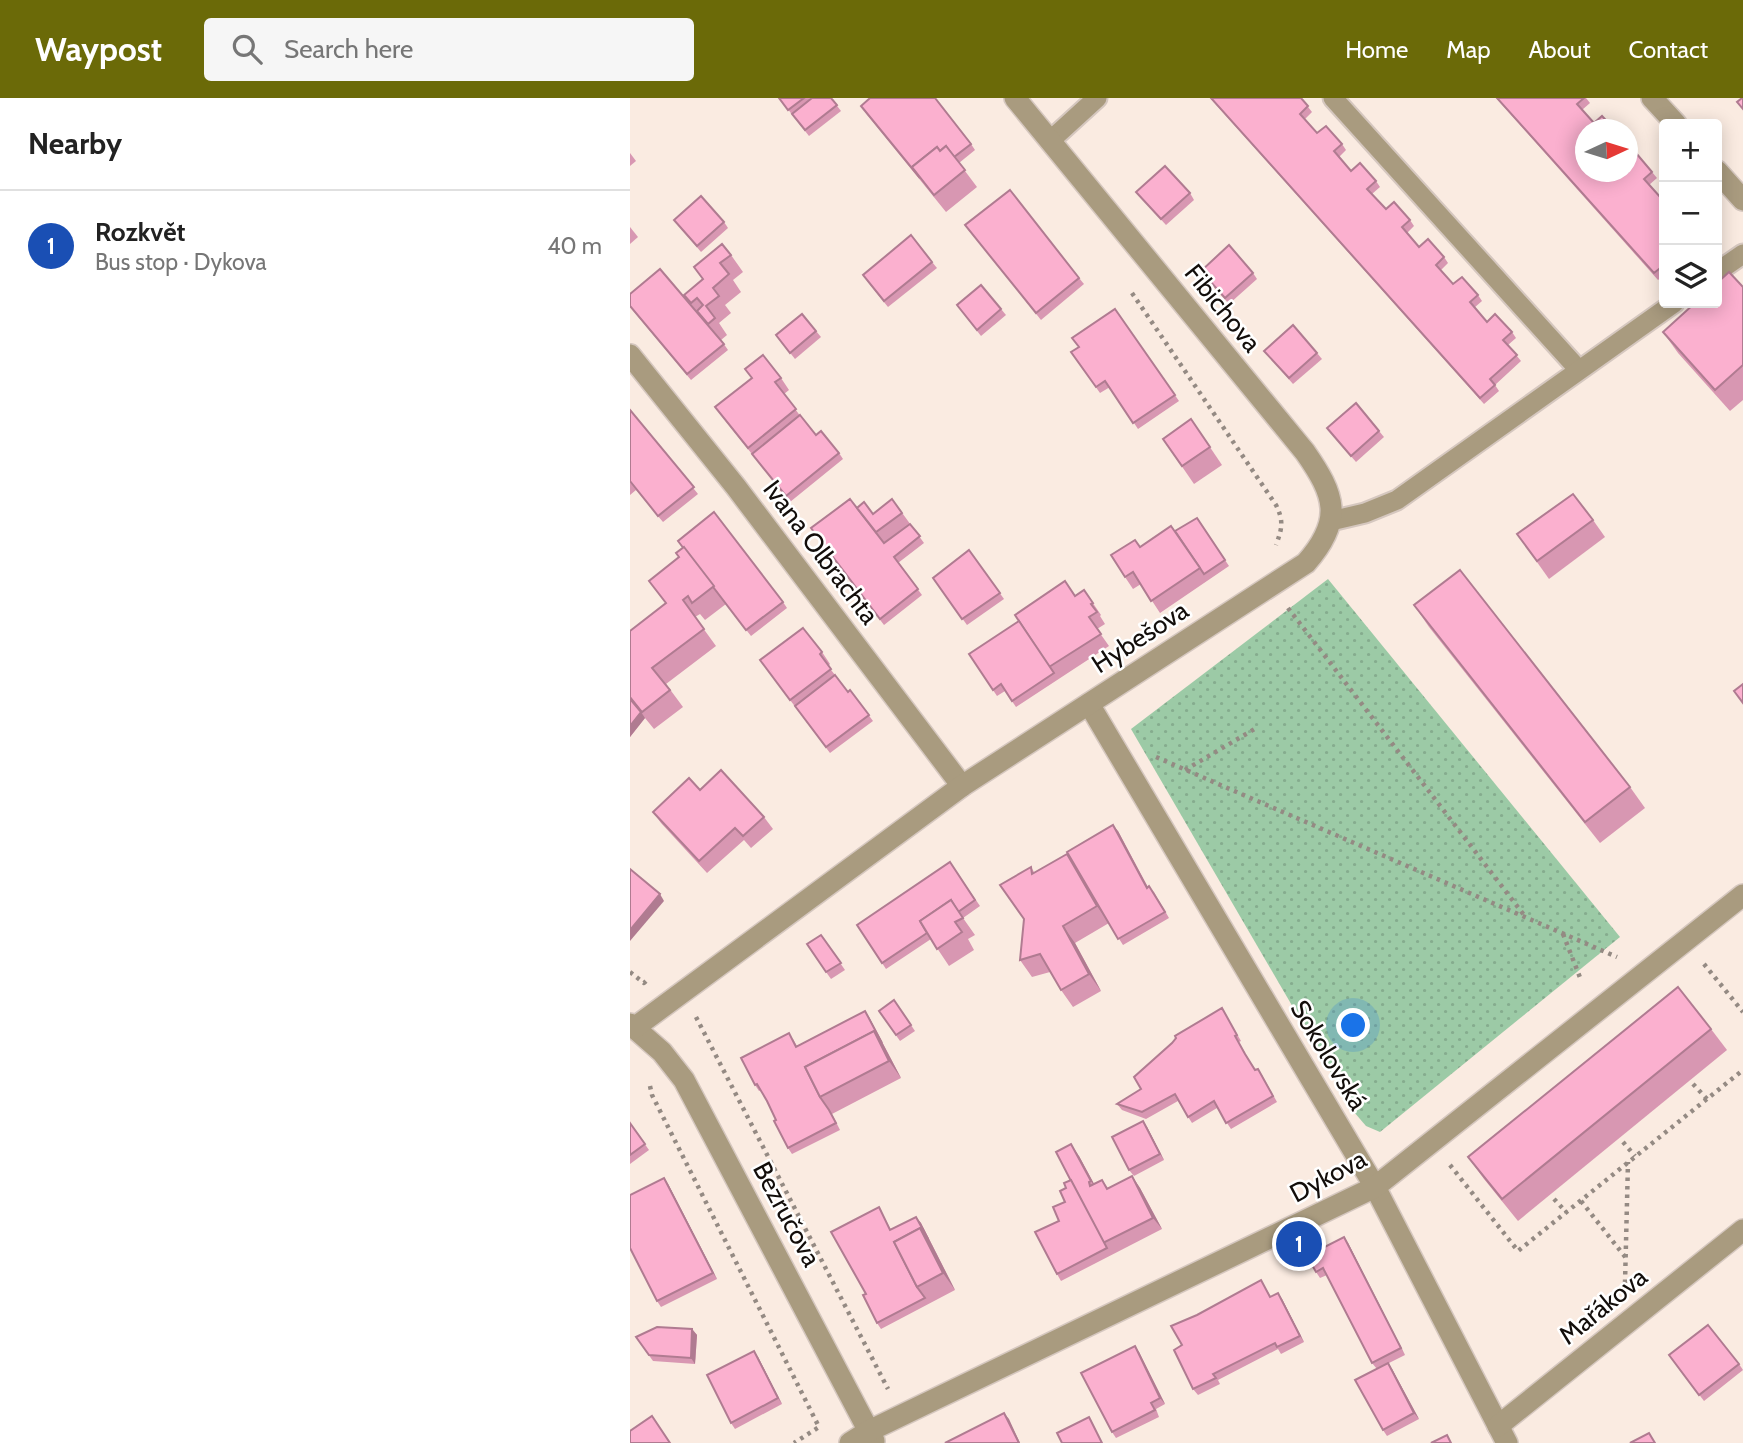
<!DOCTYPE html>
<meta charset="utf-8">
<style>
:root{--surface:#fff;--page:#f6f6f6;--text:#222;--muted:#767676;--line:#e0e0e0;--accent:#6b6a08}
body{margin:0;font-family:Cabin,sans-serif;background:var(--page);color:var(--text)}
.controls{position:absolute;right:21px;top:21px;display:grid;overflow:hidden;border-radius:7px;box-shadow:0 4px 18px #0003}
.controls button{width:63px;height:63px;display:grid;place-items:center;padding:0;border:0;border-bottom:2px solid var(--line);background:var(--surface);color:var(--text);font:35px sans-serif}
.compass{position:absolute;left:945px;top:21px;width:63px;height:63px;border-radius:50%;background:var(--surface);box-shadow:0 4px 18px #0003;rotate:86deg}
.you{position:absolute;left:724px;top:928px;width:24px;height:24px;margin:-18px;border:5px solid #fff;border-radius:50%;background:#1a73e8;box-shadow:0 0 0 10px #1a73e833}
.badge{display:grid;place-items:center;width:46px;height:46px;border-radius:50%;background:var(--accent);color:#fff;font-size:23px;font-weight:700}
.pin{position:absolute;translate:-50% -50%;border:4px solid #fff;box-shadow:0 2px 7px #0006}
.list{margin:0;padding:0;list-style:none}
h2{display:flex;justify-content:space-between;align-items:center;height:91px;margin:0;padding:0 28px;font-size:30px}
h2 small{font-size:23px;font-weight:400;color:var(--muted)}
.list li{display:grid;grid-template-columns:46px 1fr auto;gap:21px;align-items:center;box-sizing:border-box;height:112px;padding:0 28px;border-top:2px solid var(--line)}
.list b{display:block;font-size:26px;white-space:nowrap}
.list p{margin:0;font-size:23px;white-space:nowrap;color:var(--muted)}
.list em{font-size:23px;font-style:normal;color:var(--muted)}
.icon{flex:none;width:38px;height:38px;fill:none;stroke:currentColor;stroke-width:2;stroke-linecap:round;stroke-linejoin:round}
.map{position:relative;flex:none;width:1113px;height:1345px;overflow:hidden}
header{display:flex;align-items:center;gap:42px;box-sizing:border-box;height:98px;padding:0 35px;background:var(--accent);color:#fff}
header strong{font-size:33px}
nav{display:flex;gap:38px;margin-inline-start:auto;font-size:24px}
.search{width:490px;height:63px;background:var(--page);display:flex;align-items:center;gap:18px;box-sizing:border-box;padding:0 24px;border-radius:7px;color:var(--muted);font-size:26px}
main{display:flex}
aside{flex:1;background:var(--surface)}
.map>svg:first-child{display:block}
.grass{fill:url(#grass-dots)}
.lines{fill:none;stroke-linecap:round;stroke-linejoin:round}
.lane-casing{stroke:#d5c7bf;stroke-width:23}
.street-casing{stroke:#d5c7bf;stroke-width:24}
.path{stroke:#948a83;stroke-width:4.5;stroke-dasharray:3.5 5;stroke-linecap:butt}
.lane{stroke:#a99b7f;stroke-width:19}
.street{stroke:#a99b7f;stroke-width:21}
.wall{fill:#d897b2}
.shaded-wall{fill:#b07b91}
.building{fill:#fbb0cf;stroke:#b07b91;stroke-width:2}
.labels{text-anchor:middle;stroke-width:5;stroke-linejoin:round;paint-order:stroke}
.street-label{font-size:26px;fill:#120d0a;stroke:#fff}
</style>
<header>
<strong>Waypost</strong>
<div class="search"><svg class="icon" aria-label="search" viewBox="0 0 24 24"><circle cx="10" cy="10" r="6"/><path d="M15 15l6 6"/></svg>Search here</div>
<nav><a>Home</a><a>Map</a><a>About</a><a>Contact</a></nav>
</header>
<main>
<aside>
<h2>Nearby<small></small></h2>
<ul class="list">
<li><span class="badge" style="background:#1a4fb4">1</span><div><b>Rozkvět</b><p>Bus stop · Dykova</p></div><em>40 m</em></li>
</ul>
</aside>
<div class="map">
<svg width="1113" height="1345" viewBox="0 0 1113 1345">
<defs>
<pattern id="grass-dots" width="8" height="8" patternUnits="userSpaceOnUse" patternTransform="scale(1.75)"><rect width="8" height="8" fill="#9ccaa6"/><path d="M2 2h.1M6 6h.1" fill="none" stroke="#85ac8e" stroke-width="1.8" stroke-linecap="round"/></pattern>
</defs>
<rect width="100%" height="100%" fill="#faebe1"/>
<polygon class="grass" points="698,481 990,839 750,1034 736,1028 724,1014 501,631"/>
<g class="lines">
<defs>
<g id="lane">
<polyline points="703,0 949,272"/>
<polyline points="421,42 467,0"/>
<polyline points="1087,174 1113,156"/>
<polyline points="701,423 735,415 767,402 1044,205"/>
</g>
<g id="street">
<polyline points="1022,0 1046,26"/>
<polyline points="1087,73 1113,102"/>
<polyline points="0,257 106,389 332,688"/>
<polyline points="459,606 745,1089 877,1345"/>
<polyline points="0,926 32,954 54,982 244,1343"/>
<path d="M4 930 332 688 676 465C714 422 705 397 675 354L385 0"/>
<polyline points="868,1328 1113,1132"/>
<polyline points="220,1345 239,1333 745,1089 1113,797"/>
</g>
</defs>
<use href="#lane" class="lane-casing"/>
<use href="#street" class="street-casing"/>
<g class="path">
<path d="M502 195 646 407C654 423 652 431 646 447"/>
<polyline points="658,510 894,817"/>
<polyline points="526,659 987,859"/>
<polyline points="555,672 628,629"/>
<polyline points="933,836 951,882"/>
<polyline points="1074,866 1113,914"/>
<polyline points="0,874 14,885 16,883"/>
<polyline points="66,919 258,1291"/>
<polyline points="1063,986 1077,1001"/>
<polyline points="20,988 22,997 189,1329 164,1345"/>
<polyline points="993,1044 1005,1058"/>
<polyline points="820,1067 888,1153 1113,972"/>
<polyline points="924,1101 936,1114"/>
<polyline points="951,1103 996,1160"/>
<polyline points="995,1185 998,1064"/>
</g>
<use href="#lane" class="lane"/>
<use href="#street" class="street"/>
</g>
<g class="wall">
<polygon points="149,0 201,0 211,13 179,38"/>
<polygon points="580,0 671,0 682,14 675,21 687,35 712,46 716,52 709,59 721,73 746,83 750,89 742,96 756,111 780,122 784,128 777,135 789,149 814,159 818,165 811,172 823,186 848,197 852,203 844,210 857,224 882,234 886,240 878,247 891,263 865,287 869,293 854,306"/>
<polygon points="866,0 956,0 960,5 952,12 956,74 1022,74 1027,80 1019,87 1031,100 1034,97 1034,177 1028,182"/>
<polygon points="235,14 341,46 345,52 329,65 347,89 316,114"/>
<polygon points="0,55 6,63 0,68"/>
<polygon points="506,94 560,95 564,102 536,127"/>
<polygon points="44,122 94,124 98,130 71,154"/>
<polygon points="0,129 8,139 0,146"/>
<polygon points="340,133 449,180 454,186 411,222"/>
<polygon points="101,157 113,174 103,182 111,194 95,207 101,215 89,225 97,237 91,242 98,252 61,282 0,209 0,196 63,209 54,197 73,182 64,169"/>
<polygon points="302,164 307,170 258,209 237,183"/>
<polygon points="571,173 623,175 627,181 599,206"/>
<polygon points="1113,189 1113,302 1100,313 1048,255 1033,234"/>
<polygon points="327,207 371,211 376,217 351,238"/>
<polygon points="485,211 549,303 508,331 480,289 470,295 441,254 449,249"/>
<polygon points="186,233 191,239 165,261 146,237"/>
<polygon points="634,253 687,255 692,261 663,286"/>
<polygon points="151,280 159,292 154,296 174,323 186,337 209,355 213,361 160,404 94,321 85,309"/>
<polygon points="0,312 68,396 33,424 6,392 0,397"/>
<polygon points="561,321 592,367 564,386 533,341"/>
<polygon points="697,330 749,333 754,339 726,364"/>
<polygon points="262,401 294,445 268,465 292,497 254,527 181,430 235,422"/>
<polygon points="567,420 599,468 530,515 511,486 503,491 495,479 510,449 545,433"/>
<polygon points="963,422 975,439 919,481 887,436"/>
<polygon points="339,452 374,501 337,527 303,480"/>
<polygon points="49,459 153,504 157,510 121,538 96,506 75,522 70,516 65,519 86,548 36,586 53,609 24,631 15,620 0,639 0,533 36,506 19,483"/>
<polygon points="454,492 471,517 470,518 475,526 467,531 479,548 386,609 375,593 367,598 339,556 445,498"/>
<polygon points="784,507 1000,689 1015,710 970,745 799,529"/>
<polygon points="192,554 200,566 198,568 205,577 218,594 220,592 243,623 200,655 130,562"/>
<polygon points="70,692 134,719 143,731 121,750 114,742 77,775 31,725 23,714"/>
<polygon points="488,733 518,789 524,794 539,820 493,847 479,825 445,845 471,893 443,909 431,892 420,874 402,879 390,862 401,769 404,774 446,769"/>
<polygon points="320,764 350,808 333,820 345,837 338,841 344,852 319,868 301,841 256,871 227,827"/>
<polygon points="191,837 215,872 201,881 196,874"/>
<polygon points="264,902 285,933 270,943 249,913"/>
<polygon points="235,913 239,919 271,980 202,1016 210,1032 162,1056 158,1050 146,1022 131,992 129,993 125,987 163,941 167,948"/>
<polygon points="596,917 611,943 609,944 619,962 626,972 628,971 632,977 647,1004 601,1031 587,1010 562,1025 548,1003 516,1021 492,1012 487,1006 511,991"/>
<polygon points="1081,931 1097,952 888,1123 854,1081 838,1059"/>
<polygon points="0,1025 19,1052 0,1066"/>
<polygon points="517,1029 534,1062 504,1078 499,1072"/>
<polygon points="449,1058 464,1086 472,1082 478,1090 502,1078 510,1090 532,1131 431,1183 427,1176 429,1123 441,1082"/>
<polygon points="34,1080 38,1086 87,1181 31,1209 27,1203"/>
<polygon points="249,1109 261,1132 286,1119 291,1125 325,1192 251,1231 247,1225 236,1196"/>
<polygon points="718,1145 775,1257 747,1271 742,1265 697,1177 690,1180 686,1174"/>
<polygon points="631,1182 641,1199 648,1195 652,1201 674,1244 651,1256 648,1251 588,1282 590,1286 568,1297 563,1291 552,1247 567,1217"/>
<polygon points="62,1231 67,1237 65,1266 23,1263 6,1239"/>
<polygon points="509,1254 535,1306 526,1311 529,1319 486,1340 482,1334"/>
<polygon points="1039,1257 1109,1266 1113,1272 1074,1303"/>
<polygon points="128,1259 152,1306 105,1331 101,1325"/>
<polygon points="762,1271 789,1321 757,1338 753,1332"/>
</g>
<g class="shaded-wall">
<polygon points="11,614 15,620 0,639 0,628"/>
<polygon points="483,727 488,733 521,796 517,790"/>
<polygon points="437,756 449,773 479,825 467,808"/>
<polygon points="30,796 34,803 0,843 0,832"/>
<polygon points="433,828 445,845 471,893 459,876"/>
<polygon points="235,913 239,919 271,980 259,963 244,933"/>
<polygon points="513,1023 517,1029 534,1062 530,1056"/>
<polygon points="441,1046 449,1058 469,1095 461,1083"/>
<polygon points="502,1078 510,1090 532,1131 523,1120"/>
<polygon points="34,1080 38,1086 87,1181 83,1175"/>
<polygon points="286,1119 291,1125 325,1192 313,1175 290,1130"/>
<polygon points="714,1139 718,1145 775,1257 771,1250"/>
<polygon points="648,1195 652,1201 674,1244 670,1238"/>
<polygon points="62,1231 67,1237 65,1266 61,1260"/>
<polygon points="505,1248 509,1254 535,1306 530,1300"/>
<polygon points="124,1253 128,1259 152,1306 148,1300"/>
<polygon points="758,1265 762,1271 789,1321 784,1315"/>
<polygon points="374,1315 379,1321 390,1345 389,1345"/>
</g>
<g class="building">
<polygon points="149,0 174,0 158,12"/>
<polygon points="182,0 201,0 207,7 175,32 162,16"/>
<polygon points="240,0 305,0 341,46 324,59 316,48 310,53 307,49 282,69 290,80 231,8"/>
<polygon points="581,0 671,0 678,8 670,16 687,35 696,28 712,46 704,53 721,73 730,65 746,83 737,91 756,111 764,104 780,122 772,129 789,149 798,141 814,159 806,167 823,186 832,179 848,197 840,204 857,224 865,216 882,234 873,242 887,257 860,281 865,287 850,300"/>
<polygon points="867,0 954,0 947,6 964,25 972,18 985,32 956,32 956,74 998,74 998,62 1006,55 1022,74 1014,81 1031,100 1034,97 1034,167 1024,175"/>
<polygon points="1112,0 1113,0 1113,11 1107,4"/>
<polygon points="316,48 335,72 304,97 282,69 307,49 310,53"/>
<polygon points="535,68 560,95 531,121 506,94"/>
<polygon points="380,92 449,180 406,215 335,127"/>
<polygon points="71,98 94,124 67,148 44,122"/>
<polygon points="281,137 302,164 254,203 233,177"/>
<polygon points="92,146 101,157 90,165 99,176 83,190 89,198 76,208 85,220 78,226 67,213 73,207 67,200 61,205 54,197 73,181 64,169"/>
<polygon points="599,147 623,175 595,200 571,173"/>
<polygon points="30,171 94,246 57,276 0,208 0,196"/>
<polygon points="1099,174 1113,189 1113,267 1085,292 1033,234 1065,205 1087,205 1087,185"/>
<polygon points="351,187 371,211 347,232 327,207"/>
<polygon points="485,211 545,297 503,325 475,283 466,289 441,254 449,249 442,240"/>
<polygon points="172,216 186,233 160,255 146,237"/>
<polygon points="663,227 687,255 659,280 634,253"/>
<polygon points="133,257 151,280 145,284 166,311 118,350 85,309 122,280 115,271"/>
<polygon points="726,305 749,333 721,358 697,330"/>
<polygon points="0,312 64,389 28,418 0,383"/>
<polygon points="170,317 186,337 191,333 209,355 156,398 122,356"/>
<polygon points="561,321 580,349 552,368 533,341"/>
<polygon points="943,396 963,422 907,463 887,436"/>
<polygon points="220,401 254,445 280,426 290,438 264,459 288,491 250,521 181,430"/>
<polygon points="262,401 272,415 246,434 227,410 234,404 243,416"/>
<polygon points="84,414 153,504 116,532 48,443"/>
<polygon points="567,420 595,462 574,476 545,433"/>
<polygon points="541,428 570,470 521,503 503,474 495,479 481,457 505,442 510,449"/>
<polygon points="54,449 84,488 62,505 58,498 53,502 74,531 22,570 40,592 12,614 0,599 0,533 36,505 19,483 49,459 46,455"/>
<polygon points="339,452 370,495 332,521 303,480"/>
<polygon points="830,472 1000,689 955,724 784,507"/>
<polygon points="435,483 445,498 454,492 463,505 461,506 467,514 459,519 471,536 419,569 385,517"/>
<polygon points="389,523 424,575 382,603 371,586 363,592 339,556"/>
<polygon points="173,530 192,554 190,556 201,571 160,602 130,562"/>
<polygon points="205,577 218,594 220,592 239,617 196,649 165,608"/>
<polygon points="1113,586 1113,605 1104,593"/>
<polygon points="0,601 11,614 0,628"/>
<polygon points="91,672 134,719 113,738 105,730 69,763 23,714 59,680 70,692"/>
<polygon points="483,727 517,790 519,788 535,814 488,841 437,754"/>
<polygon points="437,756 467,808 433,828 459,876 431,892 410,856 390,862 394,821 370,787 401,769 402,776"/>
<polygon points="320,764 345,802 328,814 321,802 290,823 297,835 252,865 227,827"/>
<polygon points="0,771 30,796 0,832"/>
<polygon points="321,802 333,820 325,824 332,834 307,851 290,823"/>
<polygon points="191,837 211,865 196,874 177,846"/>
<polygon points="1048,889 1081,931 872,1101 838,1059"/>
<polygon points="264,902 281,927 266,937 249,913"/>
<polygon points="592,910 607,937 605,938 615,956 625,972 628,971 643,998 596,1025 584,1003 558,1019 545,996 512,1014 487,1006 511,991 504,979 542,945 546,940 545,938"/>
<polygon points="235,913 252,945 244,933 175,969 190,999 199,1012 206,1025 158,1050 144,1023 146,1022 137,1003 127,986 125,987 111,960 159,935 166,949"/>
<polygon points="244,933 259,963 190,999 175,969"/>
<polygon points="513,1023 530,1056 499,1072 482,1039"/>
<polygon points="0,1025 15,1046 0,1057"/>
<polygon points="441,1046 461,1083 459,1084 460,1088 472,1082 477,1091 502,1078 523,1120 473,1145 426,1054"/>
<polygon points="34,1080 83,1175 27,1203 0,1150 0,1097"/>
<polygon points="441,1082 477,1150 427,1176 405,1134 429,1123 423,1109 435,1104 430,1093 436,1090 434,1085"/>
<polygon points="249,1109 260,1132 286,1119 298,1141 290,1130 264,1144 287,1189 295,1200 247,1225 233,1197 236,1196 201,1134"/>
<polygon points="290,1130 313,1175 287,1189 264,1144"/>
<polygon points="714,1139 771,1250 742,1265 693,1170 686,1174 677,1158"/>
<polygon points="631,1182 640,1199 648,1195 670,1238 647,1249 645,1245 583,1276 586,1280 563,1291 544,1252 552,1247 541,1228 567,1217"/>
<polygon points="1078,1227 1109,1266 1069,1297 1039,1257"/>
<polygon points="27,1229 62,1231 61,1260 19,1257 6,1239"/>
<polygon points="505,1248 530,1300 521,1305 525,1312 482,1334 451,1275"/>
<polygon points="124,1253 148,1300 101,1325 77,1277"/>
<polygon points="758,1265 784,1315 753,1332 725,1282"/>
<polygon points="374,1315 389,1345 315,1345"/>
<polygon points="22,1318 40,1345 0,1345 0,1333"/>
<polygon points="459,1319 472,1345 432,1345 427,1335"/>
<polygon points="1019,1335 1025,1345 1000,1345"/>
<polygon points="817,1337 821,1345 801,1345"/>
</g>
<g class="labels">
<g class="street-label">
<text transform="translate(593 210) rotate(51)" y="9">Fibichova</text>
<text transform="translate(191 454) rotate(53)" y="9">Ivana Olbrachta</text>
<text transform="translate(510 539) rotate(-33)" y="9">Hybešova</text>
<text transform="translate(699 957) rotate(59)" y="9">Sokolovská</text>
<text transform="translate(698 1078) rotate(-28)" y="9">Dykova</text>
<text transform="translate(157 1116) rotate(62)" y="9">Bezručova</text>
<text transform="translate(973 1208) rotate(-39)" y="9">Mařákova</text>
</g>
</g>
</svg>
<div class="controls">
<button>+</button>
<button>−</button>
<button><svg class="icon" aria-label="layers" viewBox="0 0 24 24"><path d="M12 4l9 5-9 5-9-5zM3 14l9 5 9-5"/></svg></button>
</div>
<svg class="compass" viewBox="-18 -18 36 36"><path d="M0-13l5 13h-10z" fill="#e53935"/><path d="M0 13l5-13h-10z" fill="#767676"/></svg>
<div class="you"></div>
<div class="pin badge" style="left:669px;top:1146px;background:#1a4fb4">1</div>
</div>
</main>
